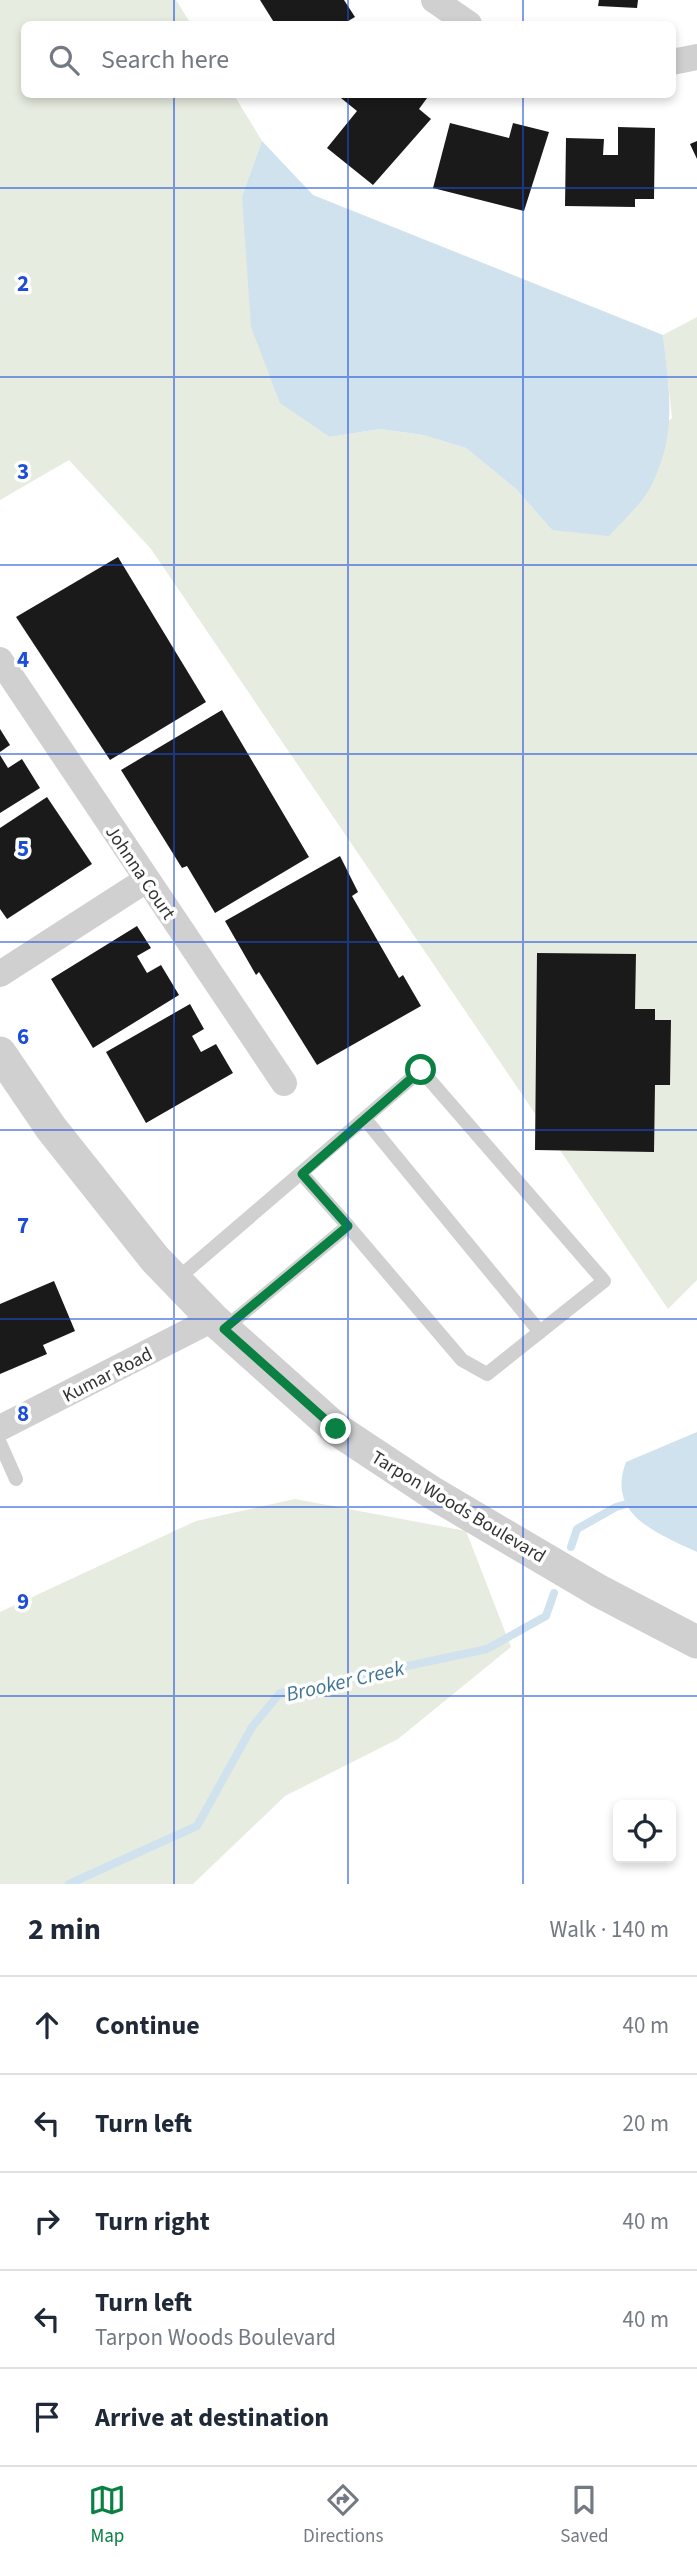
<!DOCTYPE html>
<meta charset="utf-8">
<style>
:root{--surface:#fff;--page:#f2f2f3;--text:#1f2937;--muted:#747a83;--line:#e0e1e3;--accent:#0b8043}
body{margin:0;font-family:"Source Sans 3",sans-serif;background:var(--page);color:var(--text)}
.controls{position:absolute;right:21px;bottom:21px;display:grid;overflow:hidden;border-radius:10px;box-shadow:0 4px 10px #0003}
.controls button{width:63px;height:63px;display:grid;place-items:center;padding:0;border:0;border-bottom:2px solid var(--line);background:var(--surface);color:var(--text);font:35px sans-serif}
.stop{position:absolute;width:21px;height:21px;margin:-16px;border:5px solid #0b8043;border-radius:50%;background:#fff}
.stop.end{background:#0b8043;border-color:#fff;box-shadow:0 2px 7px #0008}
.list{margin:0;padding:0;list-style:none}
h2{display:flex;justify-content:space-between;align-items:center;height:91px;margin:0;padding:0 28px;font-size:30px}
h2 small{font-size:23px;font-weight:400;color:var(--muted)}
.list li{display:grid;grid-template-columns:46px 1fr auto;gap:21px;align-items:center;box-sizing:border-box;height:98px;padding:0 28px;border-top:2px solid var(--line)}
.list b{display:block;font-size:26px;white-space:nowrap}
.list p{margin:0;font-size:23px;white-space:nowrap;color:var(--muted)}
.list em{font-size:23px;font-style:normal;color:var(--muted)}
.icon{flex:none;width:38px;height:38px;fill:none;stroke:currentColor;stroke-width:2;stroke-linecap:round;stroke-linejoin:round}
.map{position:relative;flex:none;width:697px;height:1884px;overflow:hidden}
.search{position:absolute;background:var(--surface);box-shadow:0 4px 10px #0003;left:21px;right:21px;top:21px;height:77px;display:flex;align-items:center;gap:18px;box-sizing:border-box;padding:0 24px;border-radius:10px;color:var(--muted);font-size:26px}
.sheet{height:581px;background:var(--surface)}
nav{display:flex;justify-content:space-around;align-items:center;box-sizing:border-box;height:98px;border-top:2px solid var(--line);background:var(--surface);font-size:19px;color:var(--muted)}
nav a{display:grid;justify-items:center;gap:4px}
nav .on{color:var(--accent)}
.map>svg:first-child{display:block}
.green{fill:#e6ecdf}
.water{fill:#cfe2ee}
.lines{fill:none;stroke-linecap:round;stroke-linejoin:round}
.stream{stroke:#cfe2ee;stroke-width:8}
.building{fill:#1a1a1a}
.service{stroke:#d0d0d0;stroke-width:14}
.minor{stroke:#d0d0d0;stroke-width:26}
.tertiary{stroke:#d0d0d0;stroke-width:33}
.route{stroke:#0b8043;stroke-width:9}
.grid{fill:none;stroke:#1d4ed8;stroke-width:2;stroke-opacity:0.55}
.labels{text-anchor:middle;stroke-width:7;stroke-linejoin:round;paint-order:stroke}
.street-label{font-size:19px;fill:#333;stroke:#fff}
.water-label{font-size:21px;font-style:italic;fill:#3f7597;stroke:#fff}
.grid-label{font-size:23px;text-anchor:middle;font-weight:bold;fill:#1d4ed8;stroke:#fff;stroke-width:7;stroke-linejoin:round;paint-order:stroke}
</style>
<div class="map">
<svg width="697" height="1884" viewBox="0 0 697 1884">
<rect width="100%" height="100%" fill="#fff"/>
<g class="green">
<polygon points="0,0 176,0 191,24 24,24 24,94 234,95 262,141 242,196 330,437 380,429 423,435 466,448 516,489 552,530 672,418 663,335 697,317 697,1280 668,1309 151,549 69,460 0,500"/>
<polygon points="295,1499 466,1531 511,1647 398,1739 285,1796 193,1884 0,1884 0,1612 196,1521"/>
</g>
<g class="water">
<path d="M262 141 313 195 663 335C669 390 678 433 651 486 642 504 622 521 609 536L552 530 516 489 466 448 423 435 380 429 330 437 280 403 251 327 242 196Z"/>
<path d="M697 1432V1552C657 1533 606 1515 626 1462Z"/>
</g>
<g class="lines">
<g class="stream">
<polyline points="571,1547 577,1529 616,1507 633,1502"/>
<polyline points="69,1884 197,1826 252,1727 280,1693 487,1649 546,1616 554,1593"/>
</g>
</g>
<g class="building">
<polygon points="260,0 344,0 355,17 343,24 275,24"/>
<polygon points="599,0 638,0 637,8 598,6"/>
<polygon points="336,94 430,94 419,109 431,119 373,185 327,148 357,111"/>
<polygon points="450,123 509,138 513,123 549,132 524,211 433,188"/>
<polygon points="618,127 655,128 654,199 635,199 635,207 565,206 566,138 604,139 603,155 618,155"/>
<polygon points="697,141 697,159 690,144"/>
<polygon points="118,557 206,702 110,760 16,617"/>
<polygon points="222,710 309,857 215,913 187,866 182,868 121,770"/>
<polygon points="0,729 10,745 0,752"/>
<polygon points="0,755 8,768 22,759 40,788 0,813"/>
<polygon points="47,797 92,864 7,919 0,909 0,828"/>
<polygon points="340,856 358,892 352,896 399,978 403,975 421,1006 317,1065 259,972 256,975 225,921"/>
<polygon points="137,926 151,948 137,956 147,973 161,965 179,995 93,1048 51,979"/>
<polygon points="537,953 636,954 635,1009 655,1009 655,1020 671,1020 670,1085 655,1085 654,1152 535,1150"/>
<polygon points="190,1004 204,1029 192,1036 201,1052 216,1044 233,1073 146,1123 106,1052"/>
<polygon points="54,1281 75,1331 43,1345 47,1354 0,1374 0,1304"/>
</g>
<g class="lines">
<g class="service">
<polyline points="365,1119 540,1332"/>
<polyline points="302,1174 348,1226"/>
<polyline points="176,1280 421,1070 604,1281 487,1374 462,1360 348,1226 224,1329"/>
<polyline points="0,1443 16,1479"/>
</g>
<g class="minor">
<polyline points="434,0 469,24"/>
<polyline points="672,62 697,57"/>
<polyline points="0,660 284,1083"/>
<polyline points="0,974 146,880"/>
<polyline points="0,1428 213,1319"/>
</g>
<polyline class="tertiary" points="0,1053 51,1128 155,1259 213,1319 336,1429 431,1492 599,1591 697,1642"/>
</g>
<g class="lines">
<polyline class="route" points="336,1429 224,1329 348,1226 302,1174 421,1070"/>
</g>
<path class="grid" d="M174 0V24M348 0V24M523 0V24M174 94V1884M348 94V1884M523 94V1884M0 188H697M0 377H697M0 565H697M0 754H697M0 942H697M0 1130H697M0 1319H697M0 1507H697M0 1696H697"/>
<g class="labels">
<g class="street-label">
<text transform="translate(141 872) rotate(56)" y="7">Johnna Court</text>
<text transform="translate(107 1374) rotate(-27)" y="7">Kumar Road</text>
<text transform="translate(459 1506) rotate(31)" y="7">Tarpon Woods Boulevard</text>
</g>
<g class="water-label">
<text transform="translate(345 1681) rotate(-13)" y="7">Brooker Creek</text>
</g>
</g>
<g class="grid-label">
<text x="23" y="291">2</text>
<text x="23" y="479">3</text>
<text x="23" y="667">4</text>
<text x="23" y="856">5</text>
<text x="23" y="1044">6</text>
<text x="23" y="1233">7</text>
<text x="23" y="1421">8</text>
<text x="23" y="1609">9</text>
</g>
</svg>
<div class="controls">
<button><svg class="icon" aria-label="locate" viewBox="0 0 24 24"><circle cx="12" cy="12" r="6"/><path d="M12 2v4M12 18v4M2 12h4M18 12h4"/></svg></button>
</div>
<div class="stop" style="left:421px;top:1070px"></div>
<div class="stop end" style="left:336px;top:1429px"></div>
<div class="search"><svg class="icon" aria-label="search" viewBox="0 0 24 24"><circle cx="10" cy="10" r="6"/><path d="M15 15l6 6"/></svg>Search here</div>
</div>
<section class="sheet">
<h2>2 min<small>Walk · 140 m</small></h2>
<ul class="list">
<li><svg class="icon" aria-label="ahead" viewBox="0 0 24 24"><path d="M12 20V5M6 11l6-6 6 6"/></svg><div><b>Continue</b></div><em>40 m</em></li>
<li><svg class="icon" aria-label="left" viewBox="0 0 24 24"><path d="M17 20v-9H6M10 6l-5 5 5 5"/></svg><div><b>Turn left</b></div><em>20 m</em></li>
<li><svg class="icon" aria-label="right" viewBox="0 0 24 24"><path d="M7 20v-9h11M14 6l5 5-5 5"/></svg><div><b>Turn right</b></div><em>40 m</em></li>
<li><svg class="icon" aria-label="left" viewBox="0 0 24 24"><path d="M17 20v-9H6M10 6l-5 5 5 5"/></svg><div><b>Turn left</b><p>Tarpon Woods Boulevard</p></div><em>40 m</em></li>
<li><svg class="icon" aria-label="arrive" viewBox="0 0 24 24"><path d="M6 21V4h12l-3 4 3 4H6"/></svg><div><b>Arrive at destination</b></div></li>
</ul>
</section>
<nav>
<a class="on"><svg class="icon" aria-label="map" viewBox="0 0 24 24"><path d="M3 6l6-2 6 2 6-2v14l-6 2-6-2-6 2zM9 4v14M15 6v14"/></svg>Map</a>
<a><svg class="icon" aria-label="directions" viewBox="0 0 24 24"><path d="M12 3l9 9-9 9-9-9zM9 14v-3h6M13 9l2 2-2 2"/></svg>Directions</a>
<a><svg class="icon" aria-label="saved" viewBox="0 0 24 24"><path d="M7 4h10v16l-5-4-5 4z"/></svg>Saved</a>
</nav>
